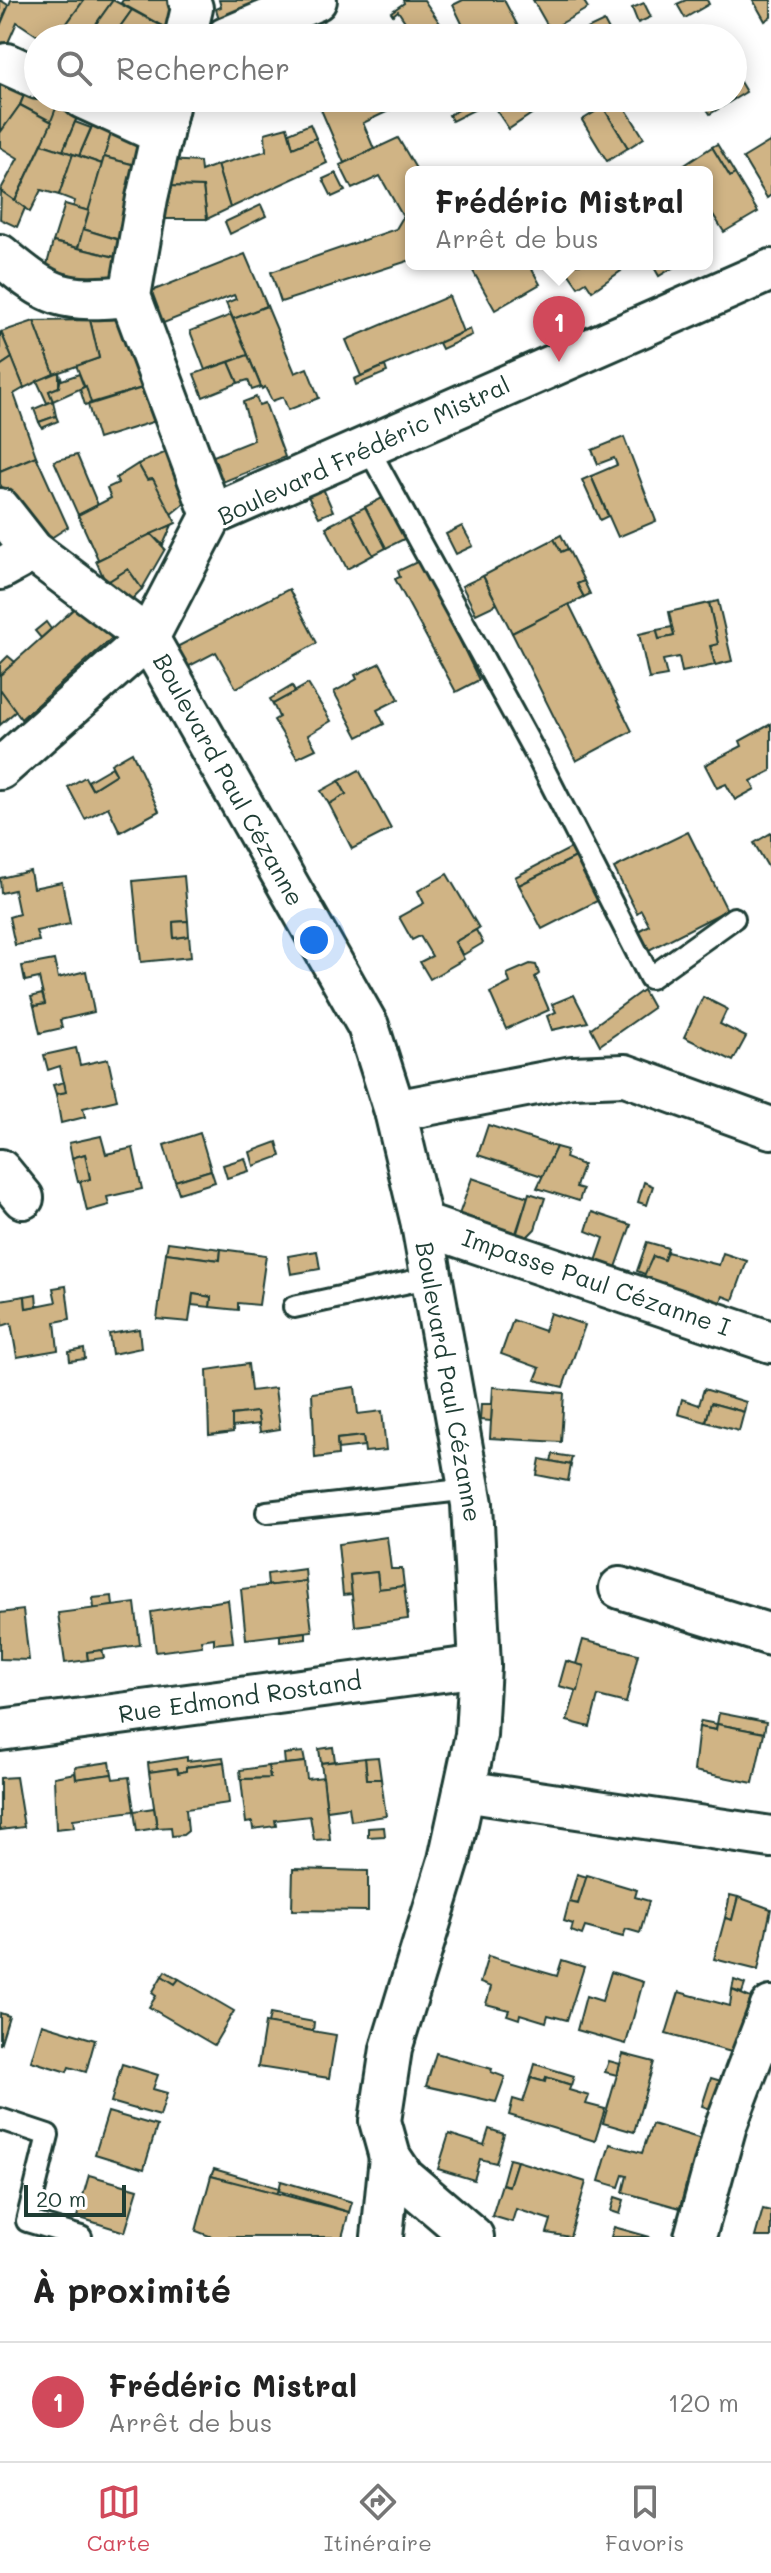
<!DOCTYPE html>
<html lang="fr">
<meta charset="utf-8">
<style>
:root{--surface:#fff;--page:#f6f6f6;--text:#222;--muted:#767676;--line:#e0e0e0;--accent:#d1495b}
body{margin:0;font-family:Mali,sans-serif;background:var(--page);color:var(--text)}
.scale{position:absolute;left:24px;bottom:20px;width:102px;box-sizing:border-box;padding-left:8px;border:4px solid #1f3d34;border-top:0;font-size:22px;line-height:28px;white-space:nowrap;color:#1f3d34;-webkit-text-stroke:6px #fff;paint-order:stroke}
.you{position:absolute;left:314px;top:940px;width:28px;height:28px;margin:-20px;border:6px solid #fff;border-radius:50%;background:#1a73e8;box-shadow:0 0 0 12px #1a73e833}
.badge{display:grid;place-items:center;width:52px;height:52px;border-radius:50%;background:var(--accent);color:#fff;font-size:26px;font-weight:700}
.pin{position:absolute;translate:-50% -66px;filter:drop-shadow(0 2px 4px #0008)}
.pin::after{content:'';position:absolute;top:42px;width:28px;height:24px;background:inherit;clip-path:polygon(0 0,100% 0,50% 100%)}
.popup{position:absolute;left:405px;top:166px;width:308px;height:104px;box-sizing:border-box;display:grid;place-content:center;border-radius:12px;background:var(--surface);filter:drop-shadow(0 2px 6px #0005);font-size:26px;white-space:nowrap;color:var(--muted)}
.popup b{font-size:30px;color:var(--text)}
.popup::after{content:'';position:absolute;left:50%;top:100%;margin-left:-16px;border:16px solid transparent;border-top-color:var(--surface)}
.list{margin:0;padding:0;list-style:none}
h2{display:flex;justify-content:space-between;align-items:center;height:104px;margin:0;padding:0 32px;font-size:34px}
h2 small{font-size:26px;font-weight:400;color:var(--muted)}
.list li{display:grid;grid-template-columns:52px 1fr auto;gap:24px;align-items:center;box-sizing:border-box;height:120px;padding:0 32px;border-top:2px solid var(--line)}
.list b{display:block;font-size:30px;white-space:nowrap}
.list p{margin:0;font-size:26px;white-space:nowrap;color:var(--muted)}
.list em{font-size:26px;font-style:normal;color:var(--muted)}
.icon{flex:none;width:44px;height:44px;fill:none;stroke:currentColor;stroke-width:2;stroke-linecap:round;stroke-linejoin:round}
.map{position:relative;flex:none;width:771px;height:2237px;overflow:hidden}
.search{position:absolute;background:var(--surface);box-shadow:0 4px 20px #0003;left:24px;right:24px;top:24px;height:88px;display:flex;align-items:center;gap:20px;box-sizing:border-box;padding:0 28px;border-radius:44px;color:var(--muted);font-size:30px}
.sheet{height:224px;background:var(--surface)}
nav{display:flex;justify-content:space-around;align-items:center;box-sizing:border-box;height:112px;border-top:2px solid var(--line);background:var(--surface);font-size:22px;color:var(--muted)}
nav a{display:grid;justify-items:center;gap:4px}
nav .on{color:var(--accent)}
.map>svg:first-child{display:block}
.building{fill:#d0b485;stroke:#1f3d34;stroke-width:2}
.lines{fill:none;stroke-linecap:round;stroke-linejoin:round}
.lane-casing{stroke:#1f3d34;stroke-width:26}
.street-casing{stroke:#1f3d34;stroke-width:46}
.lane{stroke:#fff;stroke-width:20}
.street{stroke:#fff;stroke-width:40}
.labels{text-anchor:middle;stroke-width:6;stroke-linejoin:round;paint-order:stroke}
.street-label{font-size:24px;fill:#1f3d34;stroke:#fff}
</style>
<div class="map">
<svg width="771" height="2237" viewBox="0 0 771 2237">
<rect width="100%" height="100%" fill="#fff"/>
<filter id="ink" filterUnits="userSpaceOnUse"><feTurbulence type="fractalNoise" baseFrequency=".0125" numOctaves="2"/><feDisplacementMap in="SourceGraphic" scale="16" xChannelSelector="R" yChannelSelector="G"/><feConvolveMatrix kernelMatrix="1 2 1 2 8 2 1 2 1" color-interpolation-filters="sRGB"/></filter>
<g filter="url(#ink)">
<g class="building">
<polygon points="0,0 8,5 0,26"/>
<polygon points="11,0 84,0 65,26 85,38 41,38 17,22 0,61 0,26"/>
<polygon points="84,0 113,0 86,38 65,26"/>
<polygon points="113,0 132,10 112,38 86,38"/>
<polygon points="123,0 178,0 175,33 121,3"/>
<polygon points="219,0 271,0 220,22 216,9 221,7"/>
<polygon points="403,0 424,0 450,38 416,38 398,11 393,15 391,12 404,3"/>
<polygon points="463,0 504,0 523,36 469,38 453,5"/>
<polygon points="533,0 583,0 588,8 550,30"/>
<polygon points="686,0 707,0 709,4 685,18 677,4"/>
<polygon points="753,0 771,0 771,17 765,21"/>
<polygon points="644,3 651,17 638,23 632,8"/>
<polygon points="132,10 175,33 174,38 112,38"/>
<polygon points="604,21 612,36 571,38 570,37"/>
<polygon points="0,64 30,81 20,105 0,133"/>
<polygon points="733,70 746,92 710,114 700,98 733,98"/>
<polygon points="30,81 38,86 38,98 60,98 52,122 20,105"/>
<polygon points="60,98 81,108 63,151 42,144"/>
<polygon points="316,98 416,98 363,123 374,149 344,163"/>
<polygon points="453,98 477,98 458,107"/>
<polygon points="481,98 486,104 452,121 449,115"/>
<polygon points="488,98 527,98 536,111 509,129"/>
<polygon points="619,98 644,138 628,148 603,107"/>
<polygon points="20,105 52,122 15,201 0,191 18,158 0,147 0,133"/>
<polygon points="603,107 628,148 607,161 582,120"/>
<polygon points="97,115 115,120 102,164 79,156"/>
<polygon points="115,120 150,138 143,167 104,157"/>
<polygon points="75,122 91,128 79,156 63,151"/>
<polygon points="310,124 316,138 293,148 289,133"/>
<polygon points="287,127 293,148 316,138 327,163 230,208 217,165 266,151 265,133"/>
<polygon points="398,138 418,172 411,172 411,260 281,302 271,272 396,229 403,217 380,176 352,189 340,165"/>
<polygon points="771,141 771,195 767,198 743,158"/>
<polygon points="42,144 73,154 59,195 41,190 30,212 15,201"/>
<polygon points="717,144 735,174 730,177 712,147"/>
<polygon points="712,147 730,177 735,174 758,212 724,232 707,205 707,172 682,172 680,168"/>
<polygon points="73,154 102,164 89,211 73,207 75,201 59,195"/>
<polygon points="104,157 143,167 134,196 126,195 124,207 132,208 126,242 83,229"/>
<polygon points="168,160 200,162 201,171 217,165 230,208 207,219 203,187 163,186"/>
<polygon points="336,173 345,191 332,197 323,179"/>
<polygon points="163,186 203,187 207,219 156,219"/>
<polygon points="1,191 25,208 17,227 0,219"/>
<polygon points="65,204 89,211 78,248 53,242"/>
<polygon points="261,205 266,216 230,234 225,222"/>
<polygon points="83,229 126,242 123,259 78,248"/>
<polygon points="53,242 123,259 120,278 109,276 107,285 46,268"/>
<polygon points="245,254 267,306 233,319 226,303 236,299 234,295 156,326 144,294"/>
<polygon points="469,264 529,264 540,284 495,310"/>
<polygon points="562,264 616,264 621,271 592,291 586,282 578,287"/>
<polygon points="652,264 679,264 659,276"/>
<polygon points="449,296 463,332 361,376 346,340"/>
<polygon points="267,306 295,373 307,368 319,398 288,410 283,397 272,401 265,387 262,389 233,319"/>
<polygon points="231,315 248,355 205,370 190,331"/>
<polygon points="128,319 152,385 91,403 76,365 99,358 90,320"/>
<polygon points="90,320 99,358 54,374 34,321"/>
<polygon points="34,321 54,374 24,388 1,332"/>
<polygon points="470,329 472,335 442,349 439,343"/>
<polygon points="1,332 12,358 0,366 0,333"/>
<polygon points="248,355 261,387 252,390 248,380 238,383 229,362"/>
<polygon points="12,358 24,388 14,394 36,456 0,471 0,366"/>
<polygon points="229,362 238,383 203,397 194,374"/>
<polygon points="385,366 387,372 356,385 354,379"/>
<polygon points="59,372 59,387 49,391 53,401 47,403 37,381"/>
<polygon points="79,374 84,387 53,401 49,391 59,387 61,377 62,380"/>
<polygon points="152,385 165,418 98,439 88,405"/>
<polygon points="86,386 91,403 85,405 80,389"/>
<polygon points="256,397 259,405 265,403 285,457 215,485 206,459 254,440 243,402"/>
<polygon points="53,401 56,416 39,422 34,409"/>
<polygon points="56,416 58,421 42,428 39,422"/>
<polygon points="624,437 656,521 618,537 591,476 617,465 614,458 598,464 592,450"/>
<polygon points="176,448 192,497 170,515 153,479 147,480 138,464"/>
<polygon points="77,455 98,505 78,515 54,461"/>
<polygon points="36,456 68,527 37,547 0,484 0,471"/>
<polygon points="138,464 147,480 153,479 176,523 96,561 98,559 78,515 111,498 107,488 118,483 116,478"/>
<polygon points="591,476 608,516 600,520 582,480"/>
<polygon points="321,484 333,511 319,517 305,491"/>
<polygon points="386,496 408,537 386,548 365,507"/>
<polygon points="365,507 386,548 373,555 351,514"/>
<polygon points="351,514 373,555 347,569 326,527"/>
<polygon points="172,525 163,545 151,534"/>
<polygon points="462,526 473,546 456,554 446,534"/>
<polygon points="151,534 165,549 142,589 128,569 106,583 96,561"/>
<polygon points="561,535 568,549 561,552 554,539"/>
<polygon points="554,539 561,552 568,549 584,581 577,584 584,597 512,633 483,576"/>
<polygon points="421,560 479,680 456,692 395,579 400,577 398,571"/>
<polygon points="128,569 142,589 128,603 106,583"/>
<polygon points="483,576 497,604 476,614 462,586"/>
<polygon points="584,581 590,594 584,597 577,584"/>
<polygon points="289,589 317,643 236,688 216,652 180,671 169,651"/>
<polygon points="718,601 732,661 715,665 710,646 718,644 709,603"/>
<polygon points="709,603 718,644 710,646 715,665 682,672 679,657 663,660 667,676 649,679 639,634 657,630 659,639 674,636 669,612"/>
<polygon points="569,604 632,731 576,761 512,633"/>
<polygon points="78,605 112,638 21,719 0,689 0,675"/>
<polygon points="46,622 51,629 41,638 35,631"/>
<polygon points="672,627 674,636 659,639 657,630"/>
<polygon points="8,656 15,662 0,675 0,664"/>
<polygon points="380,663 399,699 377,710 384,724 358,737 334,692 357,679 355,675"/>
<polygon points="308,684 331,721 308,735 316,749 297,758 274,720 279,717 273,704"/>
<polygon points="292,686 295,692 273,704 270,699"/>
<polygon points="0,689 16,711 0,725"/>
<polygon points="771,724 771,771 751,781 755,789 735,800 726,784 717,788 705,765 742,746 740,741"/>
<polygon points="132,752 159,811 120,832 108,807 85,819 68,787 85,777 92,789 116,774 111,764"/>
<polygon points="112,767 116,774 92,789 88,781"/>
<polygon points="359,770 391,829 352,849 329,804 346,794 339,781"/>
<polygon points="339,781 346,794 329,804 321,791"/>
<polygon points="688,832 727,910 649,950 638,931 649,925 641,910 637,913 614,868"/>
<polygon points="771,833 771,872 754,843"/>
<polygon points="571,848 576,857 519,885 515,877"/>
<polygon points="576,857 599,900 542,929 519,885"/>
<polygon points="30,871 33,888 62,882 70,924 36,931 39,941 15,945 9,917 19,914 14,890 1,893 0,878"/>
<polygon points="447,874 479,928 455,942 464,959 430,979 420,962 432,956 420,936 412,940 399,917 424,903 418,891"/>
<polygon points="184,876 188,921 173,922 174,938 189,936 191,957 141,962 133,881"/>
<polygon points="188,921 189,936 174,938 173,922"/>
<polygon points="476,930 483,943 463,955 455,942"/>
<polygon points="54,960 58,978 86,971 94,1012 60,1020 62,1028 40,1033 34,1006 45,1004 39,978 25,981 22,966"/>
<polygon points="530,964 536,965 539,974 535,977 549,1010 506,1029 490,993 510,983 507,974"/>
<polygon points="643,990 653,1008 600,1045 591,1028"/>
<polygon points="42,994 45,1004 34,1006 31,997"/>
<polygon points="574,995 588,1022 552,1030 547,1016 556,1012 552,1004"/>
<polygon points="703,997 727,1009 720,1024 746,1037 733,1061 684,1037"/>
<polygon points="76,1048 80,1065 108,1059 117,1100 83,1108 85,1117 61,1123 56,1094 66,1092 60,1066 48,1070 44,1055"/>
<polygon points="64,1082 66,1092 56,1094 53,1085"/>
<polygon points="488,1125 556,1147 545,1177 478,1155"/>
<polygon points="200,1133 211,1170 175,1181 164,1145"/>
<polygon points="101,1136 106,1154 133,1148 142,1189 107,1197 109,1205 87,1211 80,1181 90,1179 85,1154 72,1158 69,1143"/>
<polygon points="277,1142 281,1156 254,1166 250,1152"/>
<polygon points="556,1147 567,1150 565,1158 583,1165 576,1187 583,1189 579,1201 537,1188"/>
<polygon points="85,1154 90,1179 78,1182 72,1158"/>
<polygon points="245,1158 249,1171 227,1178 223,1165"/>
<polygon points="211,1170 215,1182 179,1193 175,1181"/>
<polygon points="472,1178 528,1197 513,1242 456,1223"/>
<polygon points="644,1182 653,1186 647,1205 638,1202"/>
<polygon points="529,1193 545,1198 535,1229 525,1239 516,1236"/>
<polygon points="592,1212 631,1225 614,1273 594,1267 604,1238 586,1231"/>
<polygon points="168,1242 221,1249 220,1260 166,1253"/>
<polygon points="647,1242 668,1248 664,1260 653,1256 647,1275 637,1271"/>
<polygon points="221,1249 266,1255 259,1305 238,1303 238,1310 210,1307 211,1297 193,1294 189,1322 157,1319 166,1253 220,1260"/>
<polygon points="317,1251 320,1269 291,1274 288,1256"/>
<polygon points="667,1252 719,1265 723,1253 747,1261 733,1300 723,1296 719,1306 639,1287 653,1256 664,1260"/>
<polygon points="66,1286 70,1319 55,1322 58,1350 17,1357 11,1323 2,1326 0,1300 25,1296 26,1308 56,1302 53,1288"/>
<polygon points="36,1294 37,1306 26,1308 25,1296"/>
<polygon points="193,1294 211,1297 210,1307 192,1305"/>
<polygon points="550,1313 585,1325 563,1387 535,1380 540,1368 501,1354 513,1320 544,1331"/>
<polygon points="139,1329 141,1348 112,1354 109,1334"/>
<polygon points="84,1349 85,1359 70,1361 69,1352"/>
<polygon points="248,1364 251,1391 275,1388 280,1429 260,1432 257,1412 232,1415 233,1432 209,1435 207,1370"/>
<polygon points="355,1387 358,1414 382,1411 386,1450 365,1452 363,1436 337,1439 338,1455 315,1458 312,1393"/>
<polygon points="493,1387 564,1393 561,1442 490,1438"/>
<polygon points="704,1389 746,1402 744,1412 711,1403 706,1422 678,1414 682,1399 699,1405"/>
<polygon points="711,1403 744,1412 739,1431 706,1422"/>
<polygon points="481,1404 492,1404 491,1421 480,1420"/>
<polygon points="257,1412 259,1424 232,1427 232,1415"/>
<polygon points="363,1436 364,1446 338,1449 337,1439"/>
<polygon points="553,1454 572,1457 570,1465 551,1461"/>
<polygon points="540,1459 571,1465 568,1481 537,1475"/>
<polygon points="387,1537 391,1569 402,1569 404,1586 379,1589 377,1572 350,1575 352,1594 343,1595 338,1544"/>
<polygon points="305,1569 306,1581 268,1586 267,1574"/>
<polygon points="377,1572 379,1589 404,1586 408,1619 355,1626 350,1575"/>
<polygon points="306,1581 312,1631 246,1639 241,1589"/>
<polygon points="112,1596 113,1606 94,1609 93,1598"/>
<polygon points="228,1600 233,1642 214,1644 214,1638 201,1640 202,1646 156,1652 151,1612"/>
<polygon points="135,1603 140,1645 87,1652 88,1660 65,1663 58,1613"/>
<polygon points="23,1610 29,1660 0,1659 0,1613"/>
<polygon points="306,1632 306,1639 280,1642 280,1635"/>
<polygon points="583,1640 638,1654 626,1703 598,1696 590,1727 567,1721 584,1666 576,1664"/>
<polygon points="102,1650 104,1658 88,1660 87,1652"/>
<polygon points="566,1661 584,1666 578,1691 559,1686"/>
<polygon points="719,1713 766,1722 764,1733 717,1724"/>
<polygon points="701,1721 717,1724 716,1730 699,1727"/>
<polygon points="717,1724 764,1733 753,1783 694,1771 699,1727 716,1730"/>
<polygon points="333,1747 335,1761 321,1763 319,1749"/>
<polygon points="303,1752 305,1762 285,1764 284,1754"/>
<polygon points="187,1757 187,1761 223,1757 224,1762 186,1767 186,1771 178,1773 177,1768 149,1772 148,1763"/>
<polygon points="378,1757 381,1779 367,1779 365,1758"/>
<polygon points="365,1758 367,1779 381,1779 386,1816 351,1821 349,1807 327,1810 321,1763"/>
<polygon points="110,1762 112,1774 76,1779 75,1767"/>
<polygon points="224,1762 229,1803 186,1809 188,1831 183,1835 172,1836 171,1827 157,1828 149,1772 177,1768 178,1773 186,1771 186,1767"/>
<polygon points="305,1762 307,1779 323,1777 330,1839 314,1840 310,1816 275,1820 276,1826 253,1829 252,1822 246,1823 241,1779 270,1778 268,1766"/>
<polygon points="268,1766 270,1778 241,1779 240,1770"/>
<polygon points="75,1773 76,1779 112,1774 113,1779 129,1777 134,1811 73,1819 74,1827 56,1829 54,1777"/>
<polygon points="16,1777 24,1827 0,1830 0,1778"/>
<polygon points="154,1808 157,1828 137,1831 134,1811"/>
<polygon points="384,1827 385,1836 368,1837 368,1828"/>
<polygon points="293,1869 368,1871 368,1911 292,1910"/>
<polygon points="577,1874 587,1877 578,1904 569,1902"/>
<polygon points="587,1875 637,1890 635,1897 649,1901 640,1933 626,1929 623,1937 585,1927 582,1935 571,1931 573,1924 564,1921 569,1902 578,1904"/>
<polygon points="730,1895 738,1897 732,1920 725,1918"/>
<polygon points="738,1897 771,1909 758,1970 714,1959 725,1918 732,1920"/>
<polygon points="488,1956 557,1976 562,1960 584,1967 567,2020 548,2015 546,2022 520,2014 519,2019 507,2015 509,2010 486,2004 491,1987 480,1983"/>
<polygon points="165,1971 179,1979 175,1984 162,1976"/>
<polygon points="611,1972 643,1982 626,2044 577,2030 586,1996 602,2001"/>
<polygon points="162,1976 175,1984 179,1979 234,2011 214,2045 149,2007 156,1996 152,1993"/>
<polygon points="734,1980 745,1984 742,1993 732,1990"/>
<polygon points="732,1990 751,1998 735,2053 666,2034 679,1992 730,2006"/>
<polygon points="0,2013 9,2016 0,2045"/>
<polygon points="270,2014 314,2022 313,2031 268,2024"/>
<polygon points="265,2023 336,2035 329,2078 258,2067"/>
<polygon points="42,2024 95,2040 86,2072 69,2067 67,2072 31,2061"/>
<polygon points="436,2053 492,2069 491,2072 505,2077 496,2102 426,2086"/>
<polygon points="623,2054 654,2062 634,2132 603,2123"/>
<polygon points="609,2061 620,2064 617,2075 605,2072"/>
<polygon points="122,2064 158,2075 153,2089 167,2093 160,2116 111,2102"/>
<polygon points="535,2064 574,2076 571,2085 546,2077 545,2082 531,2078"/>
<polygon points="546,2077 571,2085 569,2090 589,2096 586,2104 605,2109 595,2141 509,2115 513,2099 523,2102 531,2078 545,2082"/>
<polygon points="711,2078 721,2081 713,2110 702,2106"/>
<polygon points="108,2112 157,2126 144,2169 95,2154"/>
<polygon points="652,2124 705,2140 692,2186 686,2185 680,2208 623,2192 627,2176 623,2175 619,2187 599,2181 610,2144 642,2153"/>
<polygon points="489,2129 504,2134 496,2163 480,2159 474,2180 438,2169 449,2134 484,2145"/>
<polygon points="509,2159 517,2161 509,2186 502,2184"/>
<polygon points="517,2161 586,2182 570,2237 547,2233 551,2220 516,2209 512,2222 492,2216 502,2184 509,2186"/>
<polygon points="214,2169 279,2188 277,2195 211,2176"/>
<polygon points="89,2175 138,2189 125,2232 77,2217"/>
<polygon points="211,2176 349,2212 342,2237 212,2237 196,2231"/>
<polygon points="281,2181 352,2202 349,2212 279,2191"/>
<polygon points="615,2197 624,2200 620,2214 611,2211"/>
<polygon points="763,2209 771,2211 771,2237 755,2237"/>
<polygon points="614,2227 650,2237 611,2237"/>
</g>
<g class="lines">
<defs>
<g id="lane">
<polyline points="367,446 540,762 650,978 734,918"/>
<polyline points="294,1307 432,1277"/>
<polyline points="267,1512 470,1489"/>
<polyline points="0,2119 48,2135 27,2221 81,2237"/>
</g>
<g id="street">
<polyline points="185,38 192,8 189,0"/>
<polyline points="226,38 316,0"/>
<polyline points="7,64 38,78"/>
<polyline points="83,98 162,134"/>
<polyline points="170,98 147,198 130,296 212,515"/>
<path d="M0 255C52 299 63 302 130 296"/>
<polyline points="0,509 33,551 148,638 368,1026 395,1111 422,1224 472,1504 480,1666 476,1735 464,1791 449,1860 391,2049 380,2121 390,2157 404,2178 473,2237"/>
<polyline points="0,569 33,551"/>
<polyline points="0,769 148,638 212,515 771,270"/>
<polyline points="395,1111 572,1077 625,1075 771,1128"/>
<polyline points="0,1170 23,1198"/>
<polyline points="422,1224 771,1342"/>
<polyline points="620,1588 771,1635"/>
<polyline points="0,1730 480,1666"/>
<polyline points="464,1791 771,1837"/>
<polyline points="382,2237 390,2157"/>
<polyline points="695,2237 726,2125 771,2007"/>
</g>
</defs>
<use href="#lane" class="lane-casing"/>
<use href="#street" class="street-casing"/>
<use href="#lane" class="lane"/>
<use href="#street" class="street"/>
</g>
</g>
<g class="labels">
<g class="street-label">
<text transform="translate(364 451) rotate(-25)" y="8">Boulevard Frédéric Mistral</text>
<text transform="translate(228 780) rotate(61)" y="8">Boulevard Paul Cézanne</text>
<text transform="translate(596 1283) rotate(19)" y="8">Impasse Paul Cézanne I</text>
<text transform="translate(448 1382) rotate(80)" y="8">Boulevard Paul Cézanne</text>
<text transform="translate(240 1698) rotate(-8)" y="8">Rue Edmond Rostand</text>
</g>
</g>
</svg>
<div class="scale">20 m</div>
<div class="you"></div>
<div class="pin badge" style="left:559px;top:362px">1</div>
<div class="popup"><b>Frédéric Mistral</b>Arrêt de bus</div>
<div class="search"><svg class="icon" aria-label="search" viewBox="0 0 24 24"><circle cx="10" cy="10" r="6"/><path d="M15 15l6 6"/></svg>Rechercher</div>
</div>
<section class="sheet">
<h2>À proximité<small></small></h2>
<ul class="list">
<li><span class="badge">1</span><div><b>Frédéric Mistral</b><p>Arrêt de bus</p></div><em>120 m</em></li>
</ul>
</section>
<nav>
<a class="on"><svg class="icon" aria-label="map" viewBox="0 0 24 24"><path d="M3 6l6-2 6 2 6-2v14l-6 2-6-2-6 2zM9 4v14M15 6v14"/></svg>Carte</a>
<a><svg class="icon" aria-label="directions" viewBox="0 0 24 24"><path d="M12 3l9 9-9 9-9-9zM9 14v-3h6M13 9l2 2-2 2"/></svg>Itinéraire</a>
<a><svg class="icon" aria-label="saved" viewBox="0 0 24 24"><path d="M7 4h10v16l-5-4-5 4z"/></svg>Favoris</a>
</nav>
